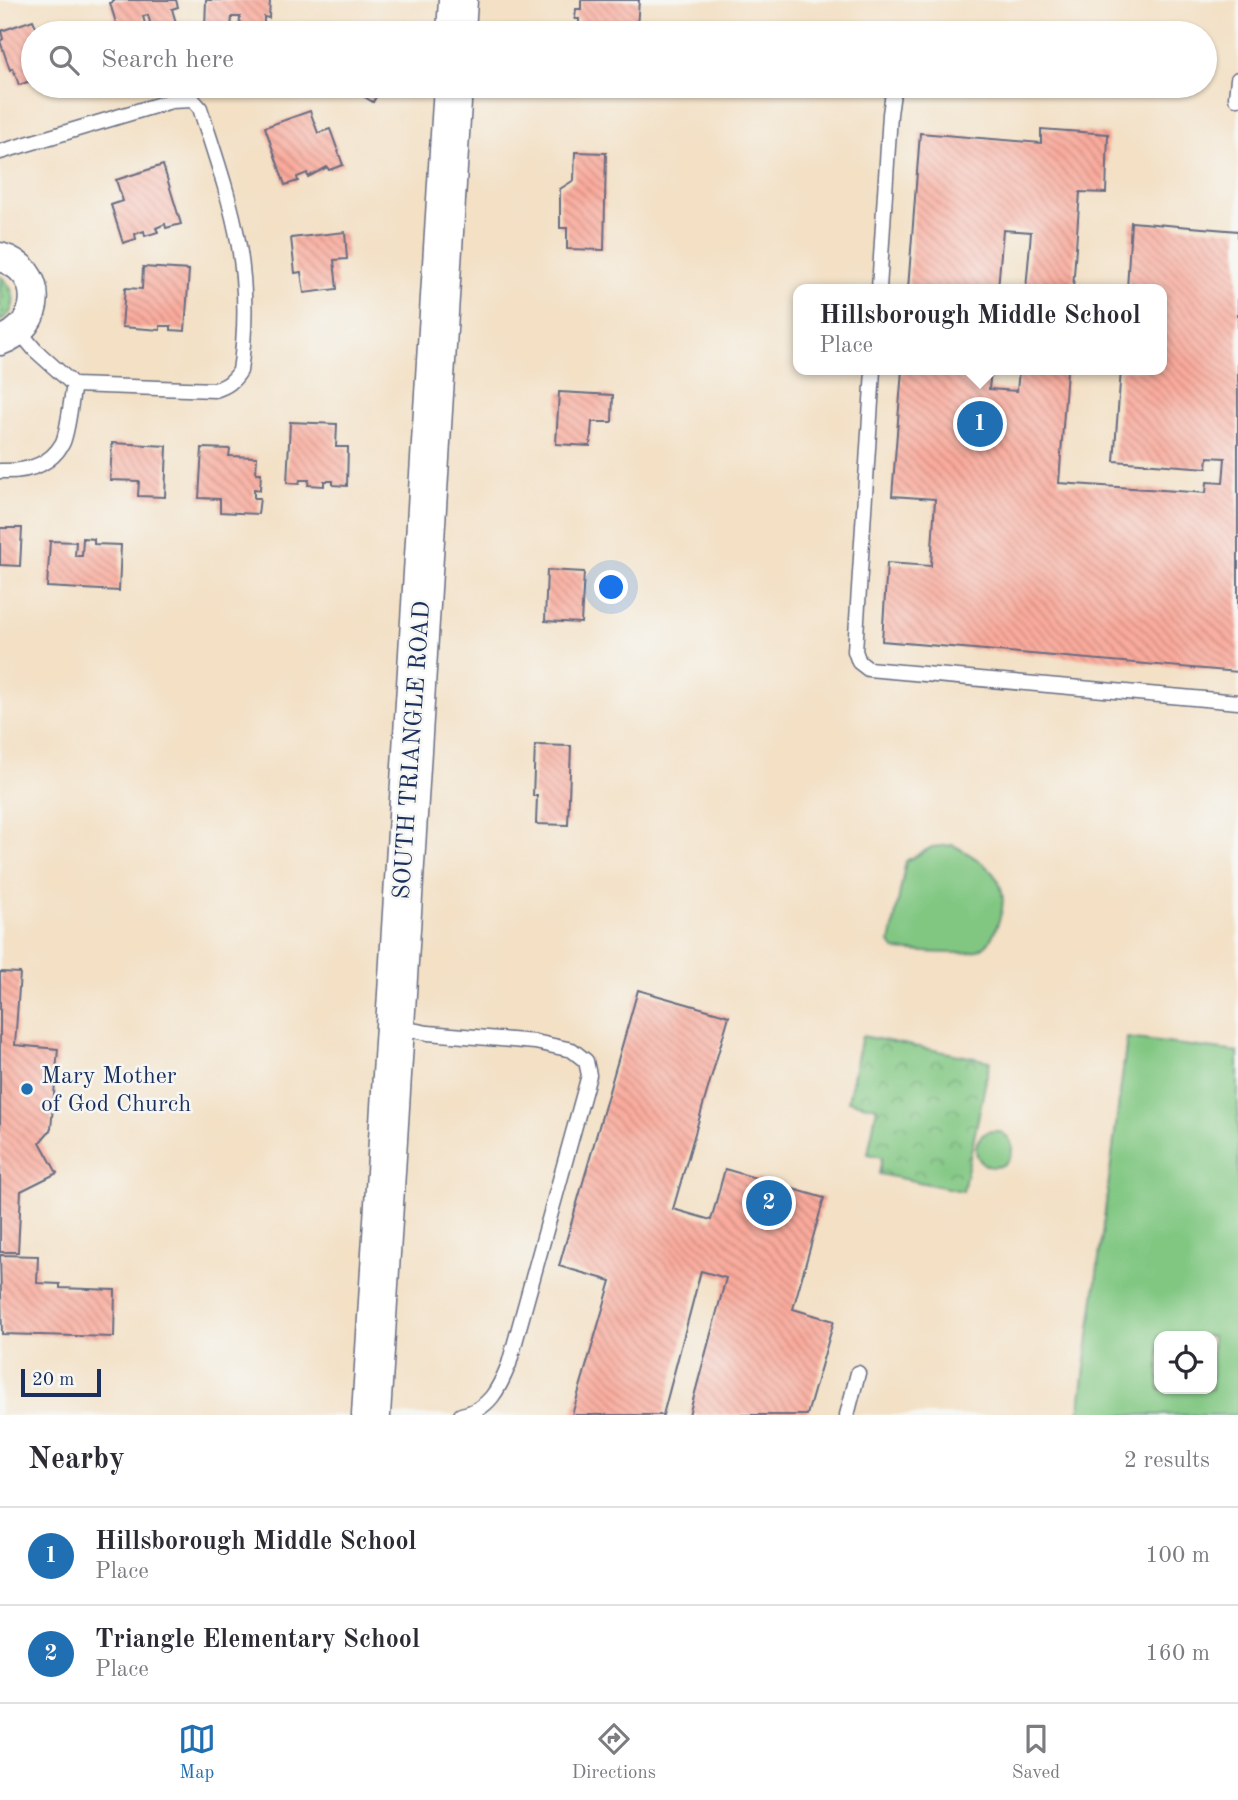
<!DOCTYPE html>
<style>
:root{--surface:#fff;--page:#f2f2f3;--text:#2b2b33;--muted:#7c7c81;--line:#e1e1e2;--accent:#1f6fb2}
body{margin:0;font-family:"Old Standard TT",serif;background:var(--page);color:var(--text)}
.controls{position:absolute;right:21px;bottom:21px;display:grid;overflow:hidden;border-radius:14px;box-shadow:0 2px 5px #0004}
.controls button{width:63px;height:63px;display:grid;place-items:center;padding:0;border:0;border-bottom:2px solid var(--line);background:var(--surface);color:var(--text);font:35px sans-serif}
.scale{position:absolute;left:21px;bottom:18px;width:80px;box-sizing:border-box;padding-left:7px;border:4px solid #1b2f5e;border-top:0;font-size:19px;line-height:24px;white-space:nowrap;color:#1b2f5e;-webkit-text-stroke:5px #f6f6f2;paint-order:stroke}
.you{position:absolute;left:612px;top:588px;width:24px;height:24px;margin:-18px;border:5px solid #fff;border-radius:50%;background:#1a73e8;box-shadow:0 0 0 10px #1a73e833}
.badge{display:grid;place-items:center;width:46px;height:46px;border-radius:50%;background:var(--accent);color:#fff;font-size:23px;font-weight:700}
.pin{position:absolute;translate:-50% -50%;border:4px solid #fff;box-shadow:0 2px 7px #0006}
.popup{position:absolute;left:793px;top:284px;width:374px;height:91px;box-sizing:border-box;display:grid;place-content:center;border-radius:14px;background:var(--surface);filter:drop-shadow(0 2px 5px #0005);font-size:23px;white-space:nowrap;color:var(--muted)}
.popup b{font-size:26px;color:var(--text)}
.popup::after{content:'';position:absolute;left:50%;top:100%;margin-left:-14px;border:14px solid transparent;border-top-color:var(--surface)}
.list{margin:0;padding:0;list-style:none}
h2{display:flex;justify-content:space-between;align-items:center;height:91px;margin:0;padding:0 28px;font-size:30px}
h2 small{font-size:23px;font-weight:400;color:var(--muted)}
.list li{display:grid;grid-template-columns:46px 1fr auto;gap:21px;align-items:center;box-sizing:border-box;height:98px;padding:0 28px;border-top:2px solid var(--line)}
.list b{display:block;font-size:26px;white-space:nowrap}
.list p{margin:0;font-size:23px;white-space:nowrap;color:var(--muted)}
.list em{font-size:23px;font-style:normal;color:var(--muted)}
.icon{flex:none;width:38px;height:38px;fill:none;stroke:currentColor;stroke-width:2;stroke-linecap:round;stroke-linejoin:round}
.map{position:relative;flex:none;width:1238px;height:1415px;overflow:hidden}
.search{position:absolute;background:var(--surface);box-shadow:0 2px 5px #0004;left:21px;right:21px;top:21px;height:77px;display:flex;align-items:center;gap:18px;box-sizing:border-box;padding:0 24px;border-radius:38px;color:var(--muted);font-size:26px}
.sheet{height:287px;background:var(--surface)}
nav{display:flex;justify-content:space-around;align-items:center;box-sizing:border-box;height:98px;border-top:2px solid var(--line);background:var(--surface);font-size:19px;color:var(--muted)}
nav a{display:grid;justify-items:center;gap:4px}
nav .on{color:var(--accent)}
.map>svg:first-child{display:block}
.grass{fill:url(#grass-dots);stroke:#4e7b70;stroke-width:2}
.park{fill:url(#park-crowns);stroke:#4e7b70;stroke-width:2}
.pitch{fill:#81c782;stroke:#4e7b70;stroke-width:2;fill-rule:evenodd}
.building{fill:url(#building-back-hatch)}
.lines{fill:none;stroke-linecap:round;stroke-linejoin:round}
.lane-casing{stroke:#676d82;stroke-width:17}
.street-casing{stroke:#676d82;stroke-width:31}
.secondary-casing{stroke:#676d82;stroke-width:41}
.lane{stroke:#fff;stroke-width:14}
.street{stroke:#fff;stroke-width:28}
.secondary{stroke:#fff;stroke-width:38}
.poi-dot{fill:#1f6fb2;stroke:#f6f6f2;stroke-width:2.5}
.labels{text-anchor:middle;stroke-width:5;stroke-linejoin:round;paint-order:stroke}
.street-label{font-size:24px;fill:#1b2f5e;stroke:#f6f6f2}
.poi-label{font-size:24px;fill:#1b2f5e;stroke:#f6f6f2;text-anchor:start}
</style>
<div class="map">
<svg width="1238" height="1415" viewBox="0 0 1238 1415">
<defs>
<pattern id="grass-dots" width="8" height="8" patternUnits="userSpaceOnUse" patternTransform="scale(1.75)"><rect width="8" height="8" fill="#81c782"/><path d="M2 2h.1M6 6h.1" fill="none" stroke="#69a26e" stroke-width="1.8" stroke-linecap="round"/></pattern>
<pattern id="park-crowns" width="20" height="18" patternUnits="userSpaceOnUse" patternTransform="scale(1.75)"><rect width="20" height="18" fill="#81c782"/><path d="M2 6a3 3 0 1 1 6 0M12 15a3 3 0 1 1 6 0" fill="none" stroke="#69a26e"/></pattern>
<pattern id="building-back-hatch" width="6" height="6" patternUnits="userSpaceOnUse" patternTransform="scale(1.75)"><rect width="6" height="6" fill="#faaa9b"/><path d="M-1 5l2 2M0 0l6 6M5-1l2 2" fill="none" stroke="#ca8b82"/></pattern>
</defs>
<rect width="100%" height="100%" fill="#f6f6f2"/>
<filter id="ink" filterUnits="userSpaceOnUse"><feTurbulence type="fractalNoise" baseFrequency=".0143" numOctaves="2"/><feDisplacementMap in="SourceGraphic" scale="14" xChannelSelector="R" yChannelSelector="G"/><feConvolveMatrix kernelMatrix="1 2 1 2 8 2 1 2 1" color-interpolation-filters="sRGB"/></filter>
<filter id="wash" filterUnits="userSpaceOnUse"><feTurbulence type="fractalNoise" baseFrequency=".00686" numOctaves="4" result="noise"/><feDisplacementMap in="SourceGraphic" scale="28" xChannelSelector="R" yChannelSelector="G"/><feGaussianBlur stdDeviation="1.57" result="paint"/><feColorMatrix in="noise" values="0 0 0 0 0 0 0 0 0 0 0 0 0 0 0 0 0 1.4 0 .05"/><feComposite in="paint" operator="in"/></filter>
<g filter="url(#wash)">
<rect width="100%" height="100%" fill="#f3e0c5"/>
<path class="grass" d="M0 276C16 288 20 310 0 321Z"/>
<polygon class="park" points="862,1036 990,1061 963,1191 879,1174 882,1157 868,1154 877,1107 848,1101"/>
<g class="pitch">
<path d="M953 845C990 865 1016 883 996 928 991 940 988 946 976 951 962 956 912 951 895 950L890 943 906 861 932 847Z"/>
<path d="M1127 1038 1238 1052V1415H1079ZM1212 1336V1389H1159V1336Z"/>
<circle cx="994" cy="1149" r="18"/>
</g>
<g id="blocks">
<g class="building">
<polygon points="113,0 176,0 178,7 172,9 179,33 153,33 148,15 143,16 146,28 119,33 110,3 113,2"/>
<polygon points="206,0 270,0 269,18 264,17 264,33 239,33 240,17 232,17 231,29 205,28"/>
<polygon points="581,0 639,0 637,27 617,26 617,33 579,33 579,19 575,19 576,9 581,9"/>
<polygon points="33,20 36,27 48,23 51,32 62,28 64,33 33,33 33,80 19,85 13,68 10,70 0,41 3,39 1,31"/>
<polygon points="362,86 366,86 378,93 373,102 358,93"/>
<polygon points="310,111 318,133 330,129 343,165 329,170 327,167 308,177 307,173 297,177 298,181 285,185 265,127"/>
<polygon points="1041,129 1108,134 1106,193 1080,192 1073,289 1026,289 1031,232 1003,230 998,289 908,289 920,133 1041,143"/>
<polygon points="575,152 606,153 604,250 567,249 567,228 560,228 560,189 574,180"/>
<polygon points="163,165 181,224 166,228 165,224 156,228 158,232 145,236 144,231 135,234 136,239 123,243 111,205 123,201 116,180"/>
<polygon points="1131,222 1238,231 1238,672 882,641 887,563 931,566 935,499 892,496 902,370 991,370 989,389 1017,391 1019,370 1067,370 1059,483 1206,493 1207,482 1223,483 1225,458 1208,457 1207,468 1114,461 1121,370 1162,370 1162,289 1127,289"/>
<polygon points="345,232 347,259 334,260 337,289 304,293 301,272 295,273 291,238"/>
<polygon points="143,267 189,270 185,331 171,330 171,326 160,326 160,330 122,327 125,288 142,289"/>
<polygon points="559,392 613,395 612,422 592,422 590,446 556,444"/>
<polygon points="290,422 337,424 336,447 348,447 347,486 333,485 333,481 324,481 324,486 308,485 309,480 300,480 299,484 287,483"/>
<polygon points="112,443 167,446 165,497 138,496 139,481 110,480"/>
<polygon points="202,448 230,449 229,456 257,457 256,473 261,473 260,490 254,489 254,498 260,498 258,514 220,512 220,499 199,498"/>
<polygon points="0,528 22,528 20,566 0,565"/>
<polygon points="83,538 94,539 94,544 121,545 119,591 47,587 50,541 76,542 75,556 82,556"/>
<polygon points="547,570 584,572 581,623 545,621"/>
<polygon points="535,745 571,746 568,825 536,824 537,796 533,796"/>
<polygon points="0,972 20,973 15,1045 58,1049 51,1129 40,1142 57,1173 21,1191 18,1252 0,1252"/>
<polygon points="638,990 729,1016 673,1209 711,1220 725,1169 824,1198 793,1309 834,1321 807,1415 689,1415 726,1278 701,1271 663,1415 572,1415 611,1281 559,1266"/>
<polygon points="0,1255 38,1256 37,1283 60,1284 60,1288 115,1290 114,1337 2,1334"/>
</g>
</g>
</g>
<g filter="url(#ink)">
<use href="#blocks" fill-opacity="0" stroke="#676d82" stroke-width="2"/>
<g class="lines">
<defs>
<g id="lane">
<polyline points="1238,79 1236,98 1238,98"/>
<path d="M0 152 171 101 193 100 200 108C231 204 255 268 240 371 233 382 227 386 215 390L74 385 35 350 19 331"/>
<polyline points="879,289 890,114 894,86"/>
<polyline points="873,370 855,651 859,662 868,669 1238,702"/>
<path d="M0 471C24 472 49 467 62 444 68 434 71 398 74 385"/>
<path d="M397 1027 428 1033 535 1042 572 1050 586 1061 589 1075 509 1364C499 1389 489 1410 461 1415"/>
<polyline points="847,1415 858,1373"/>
</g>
<path id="street" d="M0 257C46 270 44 326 0 341"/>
<g id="secondary">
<polyline points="456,33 458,0"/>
<polyline points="371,1415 453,86"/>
</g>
</defs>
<use href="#lane" class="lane-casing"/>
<use href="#street" class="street-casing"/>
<use href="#secondary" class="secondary-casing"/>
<use href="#lane" class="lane"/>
<use href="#street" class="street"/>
<use href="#secondary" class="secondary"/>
</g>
</g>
<circle class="poi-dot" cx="27" cy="1089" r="7"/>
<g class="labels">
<g class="street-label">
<text transform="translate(411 750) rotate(-86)" y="8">SOUTH TRIANGLE ROAD</text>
</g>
<g class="poi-label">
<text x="41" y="1083">Mary Mother<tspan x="41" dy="28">of God Church</tspan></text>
</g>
</g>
</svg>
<div class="controls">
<button><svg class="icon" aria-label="locate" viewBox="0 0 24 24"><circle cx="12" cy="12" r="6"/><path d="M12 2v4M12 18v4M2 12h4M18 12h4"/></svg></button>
</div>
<div class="scale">20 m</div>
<div class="you"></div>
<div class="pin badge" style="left:980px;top:424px">1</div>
<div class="popup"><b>Hillsborough Middle School</b>Place</div>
<div class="pin badge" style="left:769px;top:1203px">2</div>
<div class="search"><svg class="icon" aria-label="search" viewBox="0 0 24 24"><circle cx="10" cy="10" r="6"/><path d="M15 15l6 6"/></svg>Search here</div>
</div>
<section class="sheet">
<h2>Nearby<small>2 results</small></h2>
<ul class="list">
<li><span class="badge">1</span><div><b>Hillsborough Middle School</b><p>Place</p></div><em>100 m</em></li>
<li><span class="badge">2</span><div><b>Triangle Elementary School</b><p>Place</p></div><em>160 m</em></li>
</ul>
</section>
<nav>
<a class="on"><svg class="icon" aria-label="map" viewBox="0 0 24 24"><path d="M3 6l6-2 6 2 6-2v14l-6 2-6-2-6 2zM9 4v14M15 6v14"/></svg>Map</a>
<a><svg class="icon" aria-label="directions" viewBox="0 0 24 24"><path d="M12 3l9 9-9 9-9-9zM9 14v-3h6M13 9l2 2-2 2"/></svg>Directions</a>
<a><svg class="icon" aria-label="saved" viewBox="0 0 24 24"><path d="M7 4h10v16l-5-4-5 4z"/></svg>Saved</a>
</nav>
